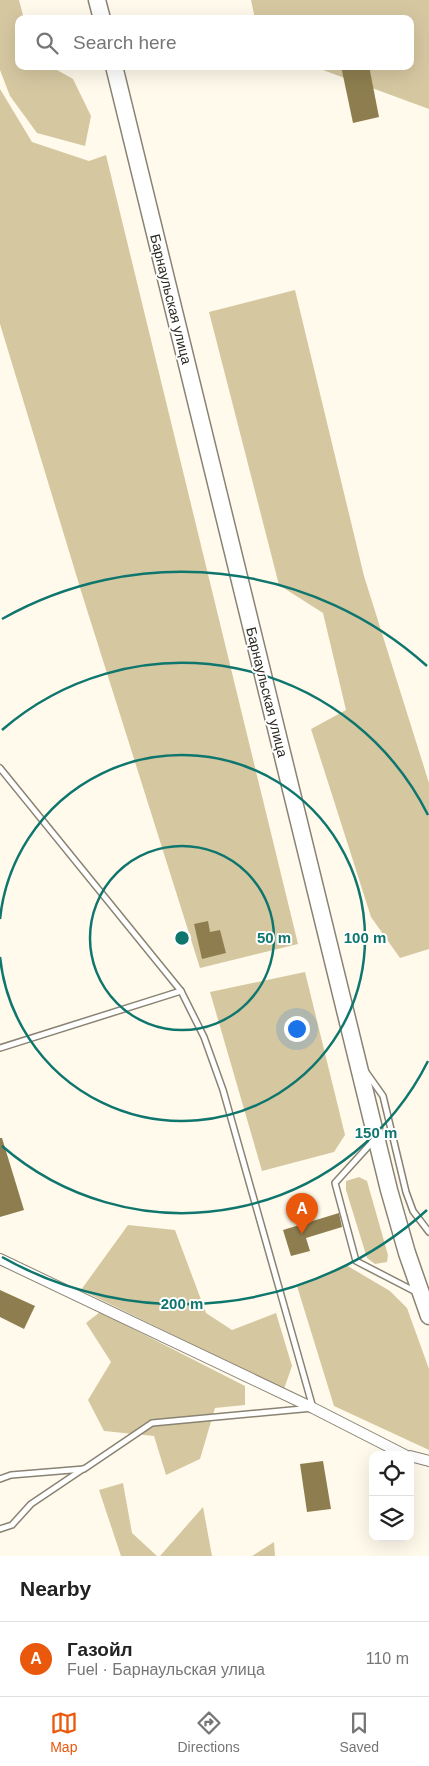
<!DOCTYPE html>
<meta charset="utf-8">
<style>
:root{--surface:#fff;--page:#f6f6f6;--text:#222;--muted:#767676;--line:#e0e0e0;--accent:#ea580c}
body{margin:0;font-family:Arial,sans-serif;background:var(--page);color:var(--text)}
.controls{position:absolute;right:15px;bottom:15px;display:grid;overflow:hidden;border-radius:10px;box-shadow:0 5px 20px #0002}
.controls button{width:45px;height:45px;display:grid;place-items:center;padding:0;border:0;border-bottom:1px solid var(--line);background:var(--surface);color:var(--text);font:25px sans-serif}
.you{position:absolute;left:296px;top:1028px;width:18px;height:18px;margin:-12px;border:4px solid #fff;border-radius:50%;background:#1a73e8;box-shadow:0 0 0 8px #1a73e833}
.badge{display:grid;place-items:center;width:32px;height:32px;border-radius:50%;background:var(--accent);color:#fff;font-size:16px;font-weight:700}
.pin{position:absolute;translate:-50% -41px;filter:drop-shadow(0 1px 2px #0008)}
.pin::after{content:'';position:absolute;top:26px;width:18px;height:15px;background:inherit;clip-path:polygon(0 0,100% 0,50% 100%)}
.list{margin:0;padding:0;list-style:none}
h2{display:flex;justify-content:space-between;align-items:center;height:65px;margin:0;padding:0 20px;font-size:21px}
h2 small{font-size:16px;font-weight:400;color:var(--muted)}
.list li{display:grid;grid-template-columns:32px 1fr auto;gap:15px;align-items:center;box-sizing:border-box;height:75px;padding:0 20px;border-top:1px solid var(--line)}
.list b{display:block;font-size:19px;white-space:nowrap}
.list p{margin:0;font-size:16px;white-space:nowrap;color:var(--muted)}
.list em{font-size:16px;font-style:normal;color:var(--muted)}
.icon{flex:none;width:28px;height:28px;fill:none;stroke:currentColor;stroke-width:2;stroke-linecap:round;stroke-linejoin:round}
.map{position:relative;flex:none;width:429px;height:1556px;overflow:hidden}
.search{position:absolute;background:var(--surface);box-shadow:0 5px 20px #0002;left:15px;right:15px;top:15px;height:55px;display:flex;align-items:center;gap:12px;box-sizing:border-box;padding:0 18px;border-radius:10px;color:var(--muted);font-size:19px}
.sheet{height:140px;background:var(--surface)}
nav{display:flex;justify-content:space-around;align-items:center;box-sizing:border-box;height:70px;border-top:1px solid var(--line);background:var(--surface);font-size:14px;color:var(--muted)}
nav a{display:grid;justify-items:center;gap:2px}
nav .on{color:var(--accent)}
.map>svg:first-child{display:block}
.green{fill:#d5c8a1}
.building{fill:#8e7e4f}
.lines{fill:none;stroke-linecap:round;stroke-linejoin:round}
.service-casing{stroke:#898373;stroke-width:8}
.minor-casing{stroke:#898373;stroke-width:12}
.trunk-casing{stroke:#898373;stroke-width:19}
.service{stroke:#fff;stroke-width:5}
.minor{stroke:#fff;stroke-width:10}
.trunk{stroke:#fff;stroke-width:16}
.ring{fill:none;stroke:#0f766e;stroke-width:2.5}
.labels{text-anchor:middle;stroke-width:4;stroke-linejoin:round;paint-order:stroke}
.street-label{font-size:14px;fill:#2b2922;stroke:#fff}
.centre{fill:#0f766e;stroke:#fff;stroke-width:2.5}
.ring-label{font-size:15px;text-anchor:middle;font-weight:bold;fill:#0f766e;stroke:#fff;stroke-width:4;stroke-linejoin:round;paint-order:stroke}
</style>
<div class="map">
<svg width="429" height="1556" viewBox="0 0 429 1556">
<rect width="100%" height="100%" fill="#fffaeb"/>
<g class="green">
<polygon points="0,0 19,0 24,19 19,19 19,66 50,66 73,79 91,116 85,146 37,133 10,96 0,70"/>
<polygon points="251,0 429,0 429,109 312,66 410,66 410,19 255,19"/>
<polygon points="0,89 32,142 89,161 106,155 298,944 200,968 82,594 0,324"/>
<polygon points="295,290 364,576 429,783 429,949 400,958 371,917 311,729 346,710 323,613 279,585 209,312"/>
<polygon points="305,972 345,1135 334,1152 262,1171 210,992"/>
<polygon points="359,1177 367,1181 388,1255 387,1262 375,1264 367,1258 346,1190 346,1181"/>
<polygon points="128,1225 175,1230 206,1313 232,1330 276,1313 292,1366 284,1389 81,1290"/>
<polygon points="346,1265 390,1291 407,1308 429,1369 429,1450 334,1406 297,1286"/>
<polygon points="100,1312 245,1386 245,1405 215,1408 200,1459 166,1475 154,1436 104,1431 88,1400 111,1362 86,1323"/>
<polygon points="123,1483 132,1533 157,1556 121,1556 99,1490"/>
<polygon points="203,1507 212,1556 160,1556"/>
<polygon points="274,1542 275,1556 252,1556"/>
</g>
<g class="building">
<polygon points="341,66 369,66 379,117 353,123"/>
<polygon points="208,921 210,932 220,930 226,953 202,959 194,924"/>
<polygon points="0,1138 2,1138 24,1210 0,1217"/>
<polygon points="339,1213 342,1227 306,1238 310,1251 291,1256 283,1230"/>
<polygon points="0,1290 35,1306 24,1329 0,1317"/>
<polygon points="323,1461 331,1509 307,1512 300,1464"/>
</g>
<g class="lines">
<defs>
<g id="service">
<polyline points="0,768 181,991 204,1037 223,1090 313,1408 152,1423 84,1469 11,1475 0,1479"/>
<polyline points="0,1048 181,991"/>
<polyline points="366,1072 383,1096 406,1192 413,1211 429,1232"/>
<polyline points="374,1140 335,1183 356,1261 416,1292"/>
<polyline points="0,1529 12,1525 31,1504 83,1469"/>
</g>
<g id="minor">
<polyline points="0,1259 313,1408 405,1455"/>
<polyline points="410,1456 429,1461"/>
</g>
<g id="trunk">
<polyline points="97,0 102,19"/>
<polyline points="114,66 389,1190 407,1253 429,1316"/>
</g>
</defs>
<use href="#service" class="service-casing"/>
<use href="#minor" class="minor-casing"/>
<use href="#trunk" class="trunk-casing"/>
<use href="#service" class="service"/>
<use href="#minor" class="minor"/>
<use href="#trunk" class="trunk"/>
</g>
<g class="ring">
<circle cx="182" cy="938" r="92"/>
<path d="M0 919A183 183 0 1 1 0 957"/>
<path d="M428 1061A275 275 0 0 1 2 1146M2 730A275 275 0 0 1 428 815"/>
<path d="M427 1210A366 366 0 0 1 2 1257M2 619A366 366 0 0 1 427 666"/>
</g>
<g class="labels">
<g class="street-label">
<text transform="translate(171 299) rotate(76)" y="5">Барнаульская улица</text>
<text transform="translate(267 692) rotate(76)" y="5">Барнаульская улица</text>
</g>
</g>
<circle cx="182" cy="938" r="8" class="centre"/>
<g class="ring-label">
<text x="274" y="943">50 m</text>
<text x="365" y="943">100 m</text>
<text x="376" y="1138">150 m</text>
<text x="182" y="1309">200 m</text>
</g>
</svg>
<div class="controls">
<button><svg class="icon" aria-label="locate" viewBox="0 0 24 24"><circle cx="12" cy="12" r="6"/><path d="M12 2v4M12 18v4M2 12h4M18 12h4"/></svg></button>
<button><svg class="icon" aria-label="layers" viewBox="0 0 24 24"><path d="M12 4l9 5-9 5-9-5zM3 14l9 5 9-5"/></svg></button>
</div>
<div class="you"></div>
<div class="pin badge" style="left:302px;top:1234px">A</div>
<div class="search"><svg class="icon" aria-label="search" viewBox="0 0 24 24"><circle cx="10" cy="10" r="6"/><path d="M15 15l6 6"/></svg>Search here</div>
</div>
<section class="sheet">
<h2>Nearby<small></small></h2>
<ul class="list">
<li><span class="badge">A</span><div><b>Газойл</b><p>Fuel · Барнаульская улица</p></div><em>110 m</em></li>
</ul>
</section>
<nav>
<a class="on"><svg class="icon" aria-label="map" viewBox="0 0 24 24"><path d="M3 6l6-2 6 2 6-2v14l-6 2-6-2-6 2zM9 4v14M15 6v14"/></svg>Map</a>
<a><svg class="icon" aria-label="directions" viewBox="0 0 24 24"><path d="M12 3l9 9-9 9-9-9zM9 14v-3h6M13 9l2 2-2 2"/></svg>Directions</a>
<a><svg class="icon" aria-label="saved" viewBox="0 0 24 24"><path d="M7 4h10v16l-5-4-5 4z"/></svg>Saved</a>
</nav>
